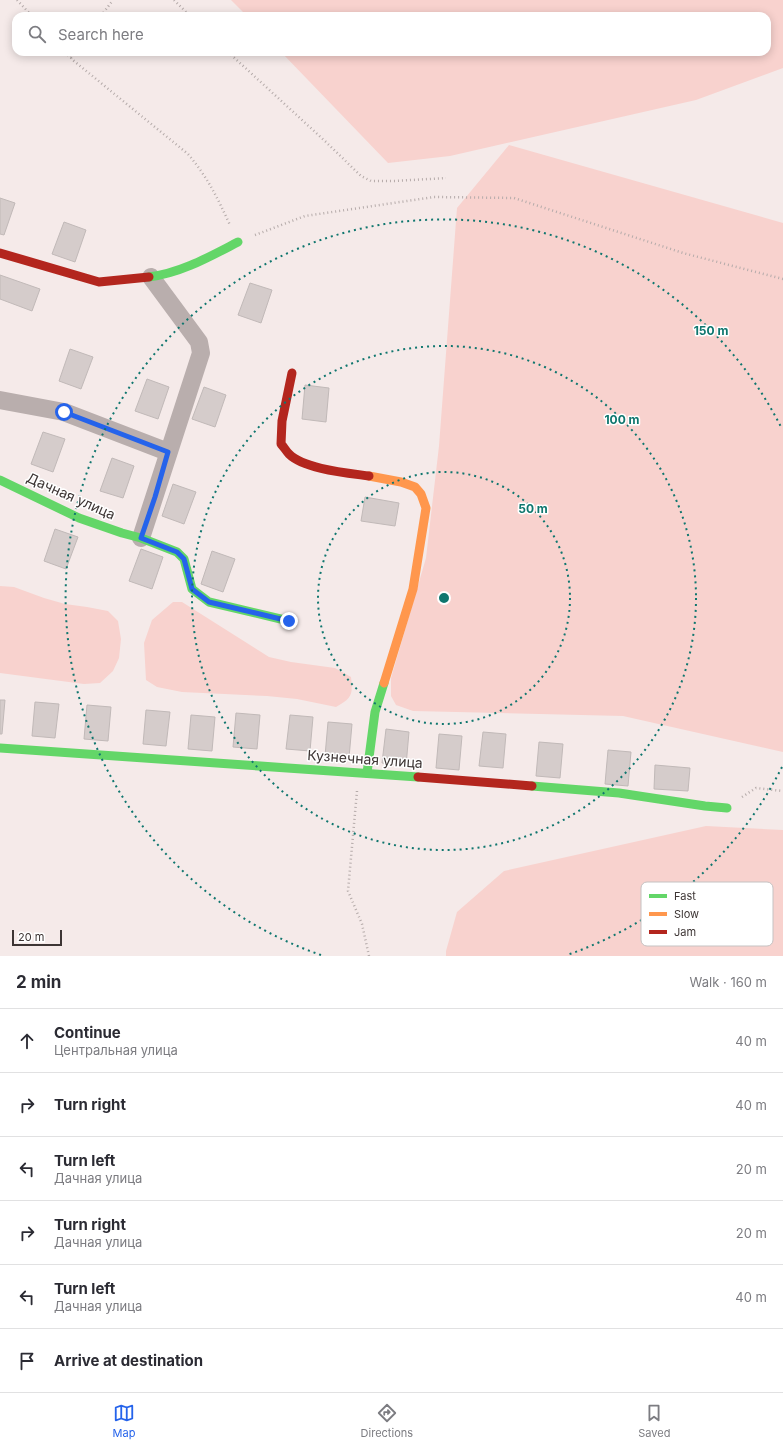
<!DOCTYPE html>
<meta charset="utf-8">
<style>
:root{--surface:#fff;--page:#f7f7f7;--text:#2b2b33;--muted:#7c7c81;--line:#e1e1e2;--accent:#2563eb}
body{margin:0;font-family:Inter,sans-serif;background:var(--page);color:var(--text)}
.scale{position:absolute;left:12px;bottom:10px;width:50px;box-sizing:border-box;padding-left:4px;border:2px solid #3d3534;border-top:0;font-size:11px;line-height:14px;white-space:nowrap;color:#3d3534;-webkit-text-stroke:3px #fff;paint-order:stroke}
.stop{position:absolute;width:12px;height:12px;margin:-9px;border:3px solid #2563eb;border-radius:50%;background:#fff}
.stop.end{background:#2563eb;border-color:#fff;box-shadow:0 1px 4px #0008}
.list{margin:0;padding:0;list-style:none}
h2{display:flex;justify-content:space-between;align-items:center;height:52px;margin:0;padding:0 16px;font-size:17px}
h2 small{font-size:13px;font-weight:400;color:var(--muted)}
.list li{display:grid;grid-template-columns:26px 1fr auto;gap:12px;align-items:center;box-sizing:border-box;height:64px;padding:0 16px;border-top:1px solid var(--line)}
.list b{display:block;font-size:15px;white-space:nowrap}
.list p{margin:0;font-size:13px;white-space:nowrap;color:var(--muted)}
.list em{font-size:13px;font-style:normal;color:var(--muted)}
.icon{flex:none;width:22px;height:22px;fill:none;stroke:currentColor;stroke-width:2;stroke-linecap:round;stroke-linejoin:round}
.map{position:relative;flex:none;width:783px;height:956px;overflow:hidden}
.search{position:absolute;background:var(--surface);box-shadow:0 2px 10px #0003;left:12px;right:12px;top:12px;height:44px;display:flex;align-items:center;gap:10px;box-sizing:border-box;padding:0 14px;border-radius:12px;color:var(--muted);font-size:15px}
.sheet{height:436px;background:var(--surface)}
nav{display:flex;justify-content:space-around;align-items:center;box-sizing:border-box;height:56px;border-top:1px solid var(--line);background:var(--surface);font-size:11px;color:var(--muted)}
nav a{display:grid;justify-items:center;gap:2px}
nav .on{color:var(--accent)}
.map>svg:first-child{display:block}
.green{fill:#f8d2ce}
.building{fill:#d5cccb;stroke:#c1b9b8}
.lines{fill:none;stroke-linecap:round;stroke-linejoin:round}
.path{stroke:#b5abaa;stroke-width:2.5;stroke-dasharray:1 3;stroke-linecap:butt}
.street{stroke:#b9aead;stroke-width:18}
.fast{stroke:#63d668;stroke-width:9}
.slow{stroke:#ff974d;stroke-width:9}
.jam{stroke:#b3261e;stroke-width:9}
.route{stroke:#2563eb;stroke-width:5}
.ring{fill:none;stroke:#0f766e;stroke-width:2;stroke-dasharray:2 4}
.labels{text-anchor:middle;stroke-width:3;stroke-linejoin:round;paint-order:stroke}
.street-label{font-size:14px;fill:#3d3534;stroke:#fff}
.key{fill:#fff;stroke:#c5c2c2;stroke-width:1}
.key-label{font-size:11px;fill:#3d3534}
.centre{fill:#0f766e;stroke:#fff;stroke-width:2}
.ring-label{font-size:12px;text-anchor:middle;font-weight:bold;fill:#0f766e;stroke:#fff;stroke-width:3;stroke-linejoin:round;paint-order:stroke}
</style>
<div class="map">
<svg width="783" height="956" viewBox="0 0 783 956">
<rect width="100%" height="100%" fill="#f5eae9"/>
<g class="green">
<polygon points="231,0 783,0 783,68 696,100 450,156 388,163 281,52 767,52 767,16 247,16"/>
<polygon points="509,145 783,223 783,752 623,716 413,711 396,705 391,696 391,678 426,558 439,446 457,208"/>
<polygon points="0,586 14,587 44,598 65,604 87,607 108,611 118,621 121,639 119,658 113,671 100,683 84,684 0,673"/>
<path d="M173 602H182L269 657 291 662 335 668 351 677C353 695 352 698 336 707L297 699 267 696 182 692 157 687 146 680 144 643 152 620Z"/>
<polygon points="706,826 783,830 783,956 446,956 446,951 457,912 504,871"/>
</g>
<g class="building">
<polygon points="0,198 15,203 4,235 0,234"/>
<polygon points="64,222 86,230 75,262 52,254"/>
<polygon points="0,275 40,289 32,311 0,299"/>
<polygon points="250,283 272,290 261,323 238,315"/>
<polygon points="70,349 93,357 81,389 59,381"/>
<polygon points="147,379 169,387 158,419 135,411"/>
<polygon points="305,385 329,388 326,422 302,419"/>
<polygon points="204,387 226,395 215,427 192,419"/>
<polygon points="43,432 65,439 53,472 31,464"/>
<polygon points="112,458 134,466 123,498 100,491"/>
<polygon points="173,484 196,492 184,524 162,516"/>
<polygon points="365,497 399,503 395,526 361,521"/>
<polygon points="55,529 78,537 66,569 44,561"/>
<polygon points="141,549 163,557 152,589 129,581"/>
<polygon points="212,551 235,559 223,592 201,584"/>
<polygon points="0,700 5,700 2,734 0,734"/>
<polygon points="35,702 59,704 55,738 32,736"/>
<polygon points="87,705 111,707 108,741 84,739"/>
<polygon points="146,710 170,712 166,746 143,744"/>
<polygon points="236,713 260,715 257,749 233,747"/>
<polygon points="191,715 215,717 212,751 188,749"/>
<polygon points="290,715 313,717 310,751 286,749"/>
<polygon points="328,722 352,724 349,758 325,756"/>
<polygon points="386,729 409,732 406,766 382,763"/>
<polygon points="483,732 506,734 503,768 479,766"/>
<polygon points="439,734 462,736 459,770 436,768"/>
<polygon points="539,742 563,744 560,778 536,776"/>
<polygon points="608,750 631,752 628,786 605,784"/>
<polygon points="655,765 690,768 688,791 654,789"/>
</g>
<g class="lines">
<g class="path">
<polyline points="17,0 32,16"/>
<polyline points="174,0 190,16"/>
<polyline points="101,16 113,0"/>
<path d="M65 52 74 61 188 154C208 178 217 197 230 225"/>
<polyline points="228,52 326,142 361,176 371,181 395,181 446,178"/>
<polyline points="71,58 76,52"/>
<polyline points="255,235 305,216 434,197 514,198 683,253 783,279"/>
<polyline points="357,791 348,891 362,924 369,956"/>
<polyline points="742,797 756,788 783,791"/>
</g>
<g class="street">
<polyline points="0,400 64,412 168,452"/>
<polyline points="141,538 201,353 199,342 151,277"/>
</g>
<g class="fast">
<path d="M149 277C181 273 209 257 238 242"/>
<polyline points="0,480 79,518 122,533 141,538 177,552 184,559 192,589 209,602 289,621"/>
<polyline points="0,748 418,777"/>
<polyline points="367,773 375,712 384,683"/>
<polyline points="532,786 619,793 705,806 727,808"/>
</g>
<polyline class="slow" points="369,476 401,482 415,487 421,494 426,508 413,589 384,683"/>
<g class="jam">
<polyline points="0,253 99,282 149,277"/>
<path d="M292 373 282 421 281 444C284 447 286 451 289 454 304 469 348 473 369 476"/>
<polyline points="418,777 532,786"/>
</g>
</g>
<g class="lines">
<polyline class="route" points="64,412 168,452 155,497 141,538 177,552 184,559 192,589 209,602 289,621"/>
</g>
<g class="ring">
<circle cx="444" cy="598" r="126"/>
<circle cx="444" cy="598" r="252"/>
<path d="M782 767A378 378 0 0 1 567 955M321 955A378 378 0 1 1 782 429"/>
</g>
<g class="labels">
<g class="street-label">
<text transform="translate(71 496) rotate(24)" y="5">Дачная улица</text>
<text transform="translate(365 759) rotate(4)" y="5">Кузнечная улица</text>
</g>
</g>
<rect x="641" y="882" width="132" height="64" rx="6" class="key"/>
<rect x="649" y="894" width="18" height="4" fill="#63d668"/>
<rect x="649" y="912" width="18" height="4" fill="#ff974d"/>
<rect x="649" y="930" width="18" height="4" fill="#b3261e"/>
<g class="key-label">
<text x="674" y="900">Fast</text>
<text x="674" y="918">Slow</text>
<text x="674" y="936">Jam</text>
</g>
<circle cx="444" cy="598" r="6" class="centre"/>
<g class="ring-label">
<text x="711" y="335">150 m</text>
<text x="622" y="424">100 m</text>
<text x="533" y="513">50 m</text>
</g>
</svg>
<div class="scale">20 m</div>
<div class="stop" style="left:64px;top:412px"></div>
<div class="stop end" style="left:289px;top:621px"></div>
<div class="search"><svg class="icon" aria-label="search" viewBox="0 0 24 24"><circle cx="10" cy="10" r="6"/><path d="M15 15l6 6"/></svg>Search here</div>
</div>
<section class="sheet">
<h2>2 min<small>Walk · 160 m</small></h2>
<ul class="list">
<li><svg class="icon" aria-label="ahead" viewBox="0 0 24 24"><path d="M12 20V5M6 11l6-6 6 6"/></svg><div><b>Continue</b><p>Центральная улица</p></div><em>40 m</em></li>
<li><svg class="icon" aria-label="right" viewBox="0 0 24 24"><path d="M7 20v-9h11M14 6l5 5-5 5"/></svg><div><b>Turn right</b></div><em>40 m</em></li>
<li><svg class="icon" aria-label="left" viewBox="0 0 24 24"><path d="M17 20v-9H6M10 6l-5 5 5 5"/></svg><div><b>Turn left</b><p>Дачная улица</p></div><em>20 m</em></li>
<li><svg class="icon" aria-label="right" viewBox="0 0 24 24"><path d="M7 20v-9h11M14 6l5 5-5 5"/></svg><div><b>Turn right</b><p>Дачная улица</p></div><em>20 m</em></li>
<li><svg class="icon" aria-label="left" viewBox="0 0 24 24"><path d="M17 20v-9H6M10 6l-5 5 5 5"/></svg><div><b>Turn left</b><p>Дачная улица</p></div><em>40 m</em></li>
<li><svg class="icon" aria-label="arrive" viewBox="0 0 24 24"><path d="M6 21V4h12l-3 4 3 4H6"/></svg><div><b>Arrive at destination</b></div></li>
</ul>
</section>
<nav>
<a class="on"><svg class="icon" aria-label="map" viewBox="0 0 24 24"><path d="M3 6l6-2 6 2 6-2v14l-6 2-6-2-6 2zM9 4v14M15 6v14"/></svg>Map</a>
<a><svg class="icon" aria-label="directions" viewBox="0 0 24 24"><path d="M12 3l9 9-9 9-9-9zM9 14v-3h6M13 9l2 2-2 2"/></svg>Directions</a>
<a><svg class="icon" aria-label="saved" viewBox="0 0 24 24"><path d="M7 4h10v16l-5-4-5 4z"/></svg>Saved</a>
</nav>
